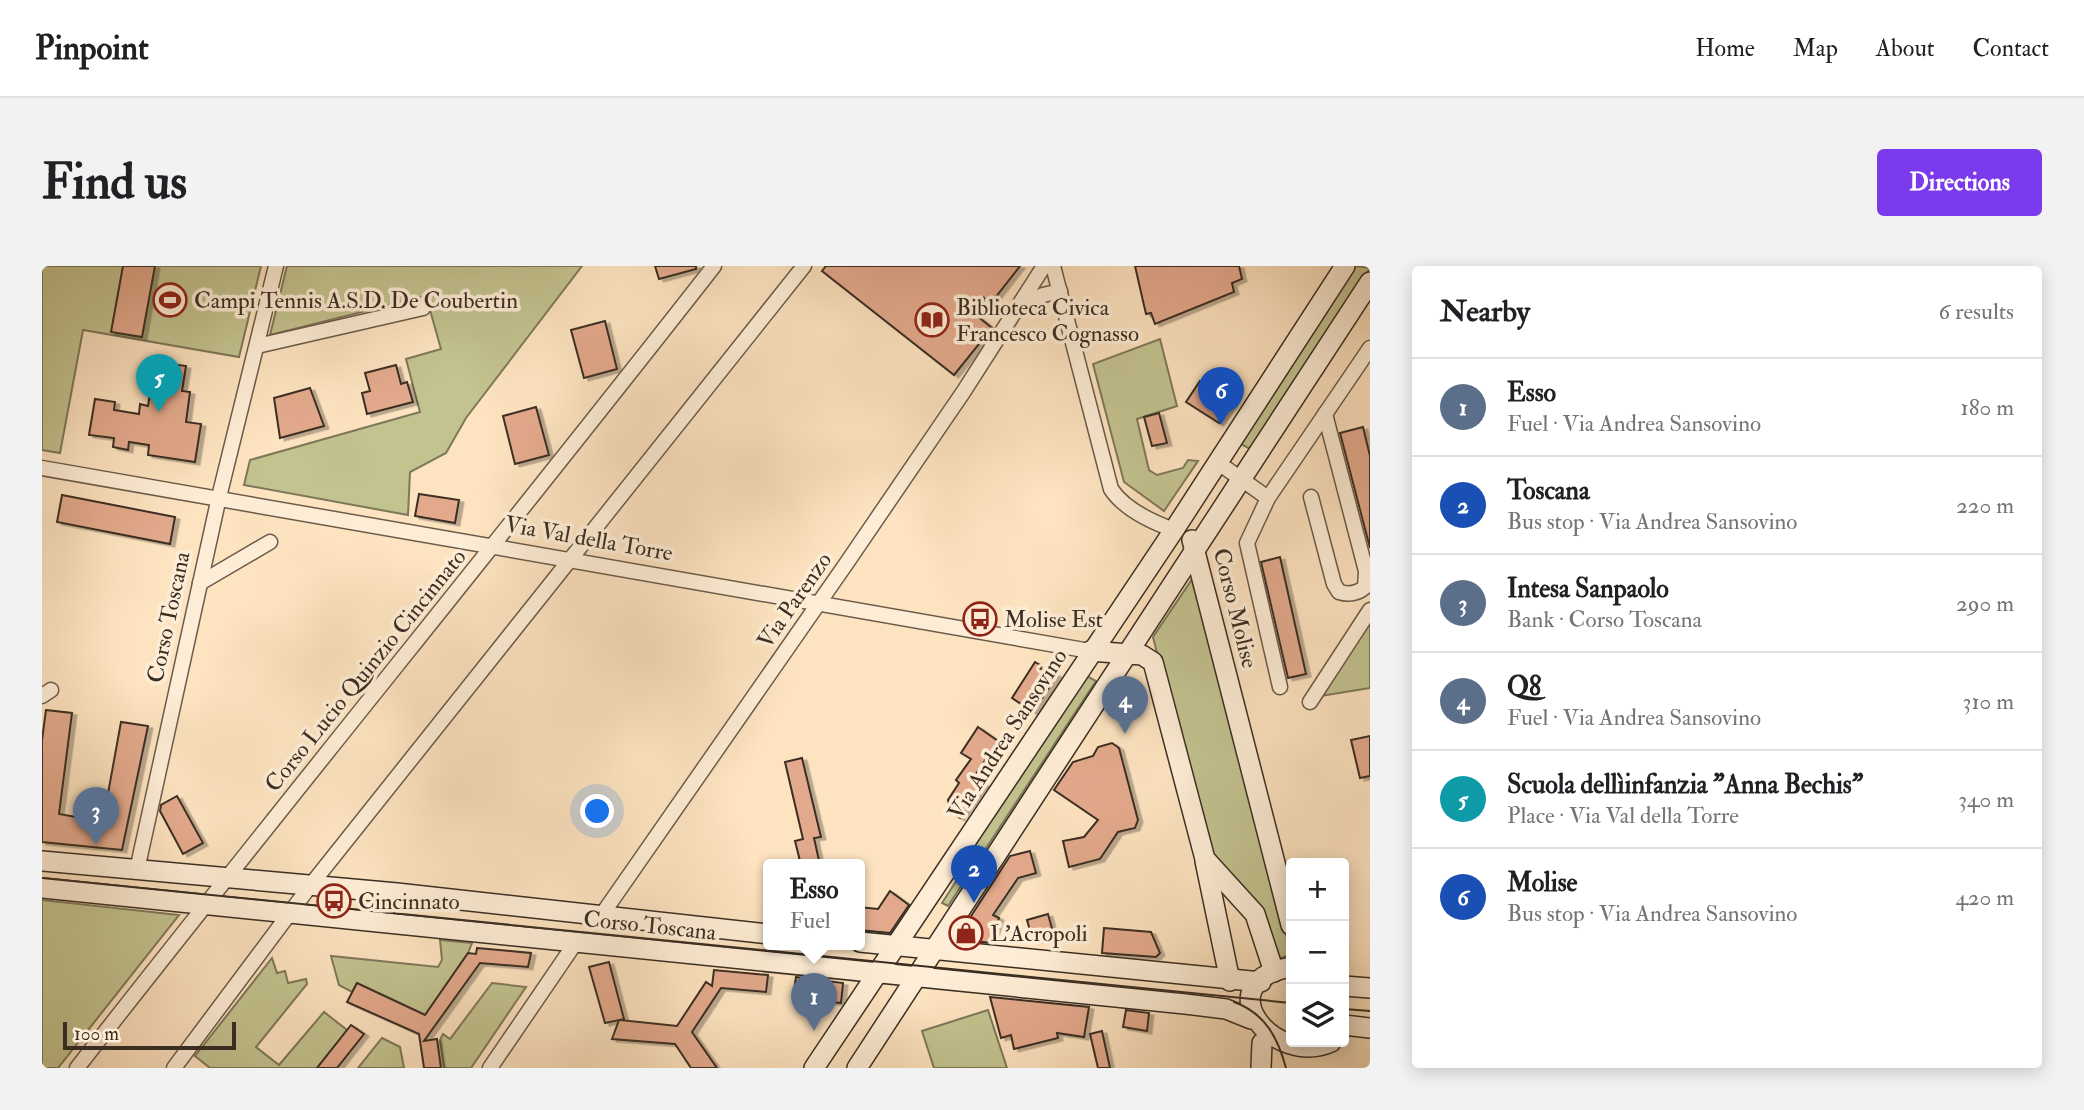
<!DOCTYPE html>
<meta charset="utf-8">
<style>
:root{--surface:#fff;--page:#f2f2f2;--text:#202124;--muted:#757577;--line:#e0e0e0;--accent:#7c3aed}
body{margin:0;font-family:"IM FELL Double Pica",serif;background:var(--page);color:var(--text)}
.controls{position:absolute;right:21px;bottom:21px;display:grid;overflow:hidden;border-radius:7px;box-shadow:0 4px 18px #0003}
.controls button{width:63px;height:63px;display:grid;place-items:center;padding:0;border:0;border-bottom:2px solid var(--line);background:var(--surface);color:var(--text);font:35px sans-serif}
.scale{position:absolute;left:21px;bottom:18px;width:173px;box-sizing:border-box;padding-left:7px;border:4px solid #3a2e23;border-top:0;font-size:19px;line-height:24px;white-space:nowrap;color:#3a2e23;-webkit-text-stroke:5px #feedd6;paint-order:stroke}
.you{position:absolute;left:556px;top:546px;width:24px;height:24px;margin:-18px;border:5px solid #fff;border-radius:50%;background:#1a73e8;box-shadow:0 0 0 10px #1a73e833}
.badge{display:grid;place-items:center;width:46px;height:46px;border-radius:50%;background:var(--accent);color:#fff;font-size:23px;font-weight:700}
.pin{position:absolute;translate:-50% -58px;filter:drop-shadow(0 2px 4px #0008)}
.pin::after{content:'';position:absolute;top:37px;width:24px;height:21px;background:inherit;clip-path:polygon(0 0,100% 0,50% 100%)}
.popup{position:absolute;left:721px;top:593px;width:102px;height:91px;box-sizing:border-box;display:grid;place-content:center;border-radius:7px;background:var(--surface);filter:drop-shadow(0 2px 5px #0005);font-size:23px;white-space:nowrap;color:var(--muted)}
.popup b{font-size:26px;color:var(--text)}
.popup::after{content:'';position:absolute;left:50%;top:100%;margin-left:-14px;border:14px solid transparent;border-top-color:var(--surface)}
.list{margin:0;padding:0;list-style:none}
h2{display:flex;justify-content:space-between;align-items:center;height:91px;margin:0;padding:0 28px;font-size:30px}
h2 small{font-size:23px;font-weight:400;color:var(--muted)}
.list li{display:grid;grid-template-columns:46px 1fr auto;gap:21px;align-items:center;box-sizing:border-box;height:98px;padding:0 28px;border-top:2px solid var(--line)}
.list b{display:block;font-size:26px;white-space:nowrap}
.list p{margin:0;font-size:23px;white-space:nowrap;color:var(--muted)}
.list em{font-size:23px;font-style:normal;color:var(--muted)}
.icon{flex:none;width:38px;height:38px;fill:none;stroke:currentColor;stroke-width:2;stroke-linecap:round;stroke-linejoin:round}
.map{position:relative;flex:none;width:1328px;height:802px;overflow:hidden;border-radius:7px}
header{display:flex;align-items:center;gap:42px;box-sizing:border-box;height:98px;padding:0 35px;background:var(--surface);border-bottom:2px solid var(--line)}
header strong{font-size:33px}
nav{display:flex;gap:38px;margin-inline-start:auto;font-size:24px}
.intro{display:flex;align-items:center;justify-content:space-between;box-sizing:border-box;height:168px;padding:0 42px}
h1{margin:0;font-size:49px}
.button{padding:18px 32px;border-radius:7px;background:var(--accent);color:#fff;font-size:24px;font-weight:700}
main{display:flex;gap:42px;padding:0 42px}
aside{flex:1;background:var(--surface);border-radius:7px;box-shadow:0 4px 18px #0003}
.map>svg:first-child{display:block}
.green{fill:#c3c390;stroke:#7e785a;stroke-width:2}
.building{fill:#e3a98c;stroke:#3a2e23;stroke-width:2;filter:url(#shadow)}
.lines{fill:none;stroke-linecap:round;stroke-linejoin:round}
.street-casing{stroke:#6b5b4a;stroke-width:17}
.secondary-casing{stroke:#3a2e23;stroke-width:22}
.street{stroke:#feedd6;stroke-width:14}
.secondary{stroke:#feedd6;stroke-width:19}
.tram{stroke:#3a2e23;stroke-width:2}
.labels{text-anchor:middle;stroke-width:7;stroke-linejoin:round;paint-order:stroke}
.poi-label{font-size:23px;fill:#3a2e23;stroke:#feedd6;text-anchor:start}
.street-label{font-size:23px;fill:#3a2e23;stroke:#feedd6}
</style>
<header>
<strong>Pinpoint</strong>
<nav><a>Home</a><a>Map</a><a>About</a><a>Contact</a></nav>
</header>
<div class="intro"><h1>Find us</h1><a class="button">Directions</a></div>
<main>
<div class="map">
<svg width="1328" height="802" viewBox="0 0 1328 802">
<defs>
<filter id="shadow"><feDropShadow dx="4.5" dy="2.5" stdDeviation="0" flood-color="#0004"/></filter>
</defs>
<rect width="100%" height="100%" fill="#fde3c0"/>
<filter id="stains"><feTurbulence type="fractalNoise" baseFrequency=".00286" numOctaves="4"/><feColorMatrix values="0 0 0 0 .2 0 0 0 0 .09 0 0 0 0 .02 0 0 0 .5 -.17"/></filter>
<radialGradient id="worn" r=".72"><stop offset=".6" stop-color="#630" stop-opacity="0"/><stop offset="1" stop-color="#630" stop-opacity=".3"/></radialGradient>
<g class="green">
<polygon points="0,0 219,0 197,91 41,64 18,187 0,184"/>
<polygon points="245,0 540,0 424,152 404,187 368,206 366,249 202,219 208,194 378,146 364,93 399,83 384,30 228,69"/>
<polygon points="1314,0 1328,2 1208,183 1197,177"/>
<polygon points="1118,73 1135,140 1095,153 1107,204 1115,209 1141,202 1146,194 1156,195 1122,245 1082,216 1051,98"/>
<polygon points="1153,309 1249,688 1237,693 1167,593 1111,371"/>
<polygon points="1328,356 1328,422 1279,430"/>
<polygon points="1043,409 1054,415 906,640 900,637 927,595 935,573"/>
<polygon points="0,634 137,649 16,802 0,802"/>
<polygon points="398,674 430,677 426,687 383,749 315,717 310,726 297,719 289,690 396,701 400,694"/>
<polygon points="230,692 235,707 243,705 246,717 264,713 265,718 214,781 237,799 282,746 305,764 275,802 168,802 153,790"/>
<polygon points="450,717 484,721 429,802 402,802 398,774 401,768 408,773"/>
<polygon points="946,744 965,802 892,802 880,765"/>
<polygon points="340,772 358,781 362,802 316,802"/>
</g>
<g class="building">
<polygon points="81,0 113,0 100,71 69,66"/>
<polygon points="613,0 654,0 654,3 617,13"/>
<polygon points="784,0 978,0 949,37 941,31 929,45 950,62 912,109 780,5"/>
<polygon points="1093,0 1197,0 1200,13 1190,17 1192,26 1113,58 1109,47 1104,48"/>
<polygon points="563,55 575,103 542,112 529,64"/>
<polygon points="108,95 144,100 140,125 148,126 144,156 159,158 153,196 106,189 107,179 87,176 86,184 71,181 72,172 47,169 53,133 73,136 72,144 97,148 98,138 106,140 110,115 104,114"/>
<polygon points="354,99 359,118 365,116 371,136 325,148 320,127 328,125 323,107"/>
<polygon points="1158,115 1191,137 1177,157 1144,136"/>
<polygon points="268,122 282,160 238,172 232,132"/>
<polygon points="494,141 507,189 473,198 461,150"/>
<polygon points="1117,147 1125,177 1110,180 1102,151"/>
<polygon points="1321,161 1328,190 1328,282 1298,167"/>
<polygon points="377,228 417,234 413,257 373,250"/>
<polygon points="20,229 133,251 128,278 15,256"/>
<polygon points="1238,291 1264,408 1246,412 1219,296"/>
<polygon points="993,396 1015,409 991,446 970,432"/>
<polygon points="4,444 30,447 17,548 57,555 59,544 63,544 79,456 106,460 80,584 0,576 0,474"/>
<polygon points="936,461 956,475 932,511 942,518 918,552 909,546 906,534 917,517 914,514 929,493 919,487"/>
<polygon points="1328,470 1328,510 1318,512 1309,474"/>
<polygon points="1070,477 1077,482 1096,554 1093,562 1076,566 1058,593 1027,601 1021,575 1042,571 1056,554 1012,524 1031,496 1051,490 1056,481"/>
<polygon points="760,492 779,571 772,572 778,599 759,599 753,575 761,573 743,496"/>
<polygon points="135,530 161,577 141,588 118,545 119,539"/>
<polygon points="988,585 994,607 976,612 951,649 957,652 949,677 924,674 920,664 968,590"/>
<polygon points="848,625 867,639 848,667 817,664 817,641 836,643"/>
<polygon points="1006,648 1012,670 991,675 985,654"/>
<polygon points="1062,662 1109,666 1118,687 1114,691 1060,687"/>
<polygon points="435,682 489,687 486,701 438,697 382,775 395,773 399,802 382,802 377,768 305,736 315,717 383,749 426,687 434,688"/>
<polygon points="567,696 582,753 578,754 635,760 664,716 670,720 672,704 726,709 724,726 679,722 650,766 675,802 649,802 633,778 570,773 577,754 563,757 547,701"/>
<polygon points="754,711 801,717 799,737 751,732"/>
<polygon points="948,731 1047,741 1042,771 1015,767 1016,772 972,783 969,769 959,772"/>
<polygon points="1084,744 1107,747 1105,765 1081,761"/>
<polygon points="309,759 322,768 295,802 275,802"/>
<polygon points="1060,765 1068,802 1056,802 1048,768"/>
</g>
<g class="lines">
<defs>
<g id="street">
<path d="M1011 0 1069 223C1082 243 1110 256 1132 264"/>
<polyline points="978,41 1001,29 1018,25"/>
<polyline points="215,80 381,42"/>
<polyline points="1175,196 1226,232"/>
<polyline points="0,202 1048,385"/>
<path d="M1269 231 1292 318 1297 326C1307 329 1315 328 1323 321L1324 305 1283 148"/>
<polyline points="158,317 228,276"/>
<polyline points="1238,421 1205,277 1226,232 1328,82"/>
<polyline points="0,430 9,424"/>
<polyline points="1268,436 1328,344"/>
<polyline points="95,604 177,231 234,0"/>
<polyline points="559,650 804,298 922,125 1002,0"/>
<path d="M35 802C245 533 462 269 672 0"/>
<polyline points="132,802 268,620 762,0"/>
<polyline points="448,802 534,676"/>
</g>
<g id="secondary">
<polyline points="1150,274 1249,659"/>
<polyline points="1048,385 1100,389 1111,396 1163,593 1213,648 1232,706"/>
<polyline points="0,595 355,627 726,668"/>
<polyline points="1163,595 1188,715"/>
<polyline points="0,622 1143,738 1184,743 1209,753"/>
<polyline points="818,676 1219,716"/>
<path d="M1249 701C1163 716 1231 802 1289 776"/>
<polyline points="1302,720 1328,722"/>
<polyline points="1302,759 1328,762"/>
<polyline points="772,802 1132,264 1303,0"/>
<polyline points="815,802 1328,16"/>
<polyline points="1219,802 1220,777"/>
</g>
</defs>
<use href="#street" class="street-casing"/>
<use href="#secondary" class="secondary-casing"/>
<use href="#street" class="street"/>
<use href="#secondary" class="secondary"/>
<g class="tram">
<polyline points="0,612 1249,737"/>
<path d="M1192 736C1223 747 1236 772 1244 802"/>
<polyline points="1302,743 1328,745"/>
</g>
</g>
<defs>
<symbol id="stadium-ring" viewBox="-11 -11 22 22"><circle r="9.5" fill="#feedd6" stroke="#8f2418" stroke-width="1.5"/><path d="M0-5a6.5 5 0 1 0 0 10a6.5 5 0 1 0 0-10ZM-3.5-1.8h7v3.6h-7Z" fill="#8f2418"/></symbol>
<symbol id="library-ring" viewBox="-11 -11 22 22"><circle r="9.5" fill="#feedd6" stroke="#8f2418" stroke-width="1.5"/><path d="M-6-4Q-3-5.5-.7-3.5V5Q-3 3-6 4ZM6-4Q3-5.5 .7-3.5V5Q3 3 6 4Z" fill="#8f2418"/></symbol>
<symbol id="bus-ring" viewBox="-11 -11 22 22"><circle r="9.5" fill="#feedd6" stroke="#8f2418" stroke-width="1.5"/><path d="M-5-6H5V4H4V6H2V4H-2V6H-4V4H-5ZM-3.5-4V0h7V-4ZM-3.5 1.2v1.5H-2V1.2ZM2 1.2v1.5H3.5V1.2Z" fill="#8f2418"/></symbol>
<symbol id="shop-ring" viewBox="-11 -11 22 22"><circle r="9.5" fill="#feedd6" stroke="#8f2418" stroke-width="1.5"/><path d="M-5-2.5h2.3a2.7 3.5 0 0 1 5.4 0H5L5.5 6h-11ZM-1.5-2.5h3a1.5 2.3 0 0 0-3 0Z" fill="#8f2418"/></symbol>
</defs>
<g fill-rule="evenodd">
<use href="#stadium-ring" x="109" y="15" width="38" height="38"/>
<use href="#library-ring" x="871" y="35" width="38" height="38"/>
<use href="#bus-ring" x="919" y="334" width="38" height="38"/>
<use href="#bus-ring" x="273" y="616" width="38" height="38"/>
<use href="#shop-ring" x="905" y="648" width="38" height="38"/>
</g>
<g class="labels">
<g class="poi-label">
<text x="152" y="42">Campi Tennis A.S.D. De Coubertin</text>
<text x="914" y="49">Biblioteca Civica<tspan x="914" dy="26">Francesco Cognasso</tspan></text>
<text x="962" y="361">Molise Est</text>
<text x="316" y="643">Cincinnato</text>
<text x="948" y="675">L'Acropoli</text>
</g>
<g class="street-label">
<text transform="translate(547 272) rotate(10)" y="8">Via Val della Torre</text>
<text transform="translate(752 334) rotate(-55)" y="8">Via Parenzo</text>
<text transform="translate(1194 342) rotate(76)" y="8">Corso Molise</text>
<text transform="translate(126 351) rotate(-78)" y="8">Corso Toscana</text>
<text transform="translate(323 404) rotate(-51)" y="8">Corso Lucio Quinzio Cincinnato</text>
<text transform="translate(965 468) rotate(-57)" y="8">Via Andrea Sansovino</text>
<text transform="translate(608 659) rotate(6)" y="8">Corso Toscana</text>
</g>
</g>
<rect width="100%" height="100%" filter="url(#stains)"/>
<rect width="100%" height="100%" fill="url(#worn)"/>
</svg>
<div class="controls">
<button>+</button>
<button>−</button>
<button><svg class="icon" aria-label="layers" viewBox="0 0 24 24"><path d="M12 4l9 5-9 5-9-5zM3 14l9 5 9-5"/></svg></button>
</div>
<div class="scale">100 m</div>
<div class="you"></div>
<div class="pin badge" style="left:772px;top:765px;background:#5c6f8a">1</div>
<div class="popup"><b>Esso</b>Fuel</div>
<div class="pin badge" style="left:932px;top:637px;background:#1a4fb4">2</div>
<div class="pin badge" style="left:54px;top:579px;background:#5c6f8a">3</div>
<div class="pin badge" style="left:1083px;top:468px;background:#5c6f8a">4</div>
<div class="pin badge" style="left:117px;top:146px;background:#0f9aa8">5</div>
<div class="pin badge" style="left:1179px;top:159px;background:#1a4fb4">6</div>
</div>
<aside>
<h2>Nearby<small>6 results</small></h2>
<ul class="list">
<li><span class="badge" style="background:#5c6f8a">1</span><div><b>Esso</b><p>Fuel · Via Andrea Sansovino</p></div><em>180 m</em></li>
<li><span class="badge" style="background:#1a4fb4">2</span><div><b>Toscana</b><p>Bus stop · Via Andrea Sansovino</p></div><em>220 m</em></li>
<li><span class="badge" style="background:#5c6f8a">3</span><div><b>Intesa Sanpaolo</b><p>Bank · Corso Toscana</p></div><em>290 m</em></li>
<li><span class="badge" style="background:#5c6f8a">4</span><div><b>Q8</b><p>Fuel · Via Andrea Sansovino</p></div><em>310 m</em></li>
<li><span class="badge" style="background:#0f9aa8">5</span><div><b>Scuola dellìinfanzia &quot;Anna Bechis&quot;</b><p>Place · Via Val della Torre</p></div><em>340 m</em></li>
<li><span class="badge" style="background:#1a4fb4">6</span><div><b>Molise</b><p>Bus stop · Via Andrea Sansovino</p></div><em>420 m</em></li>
</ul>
</aside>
</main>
